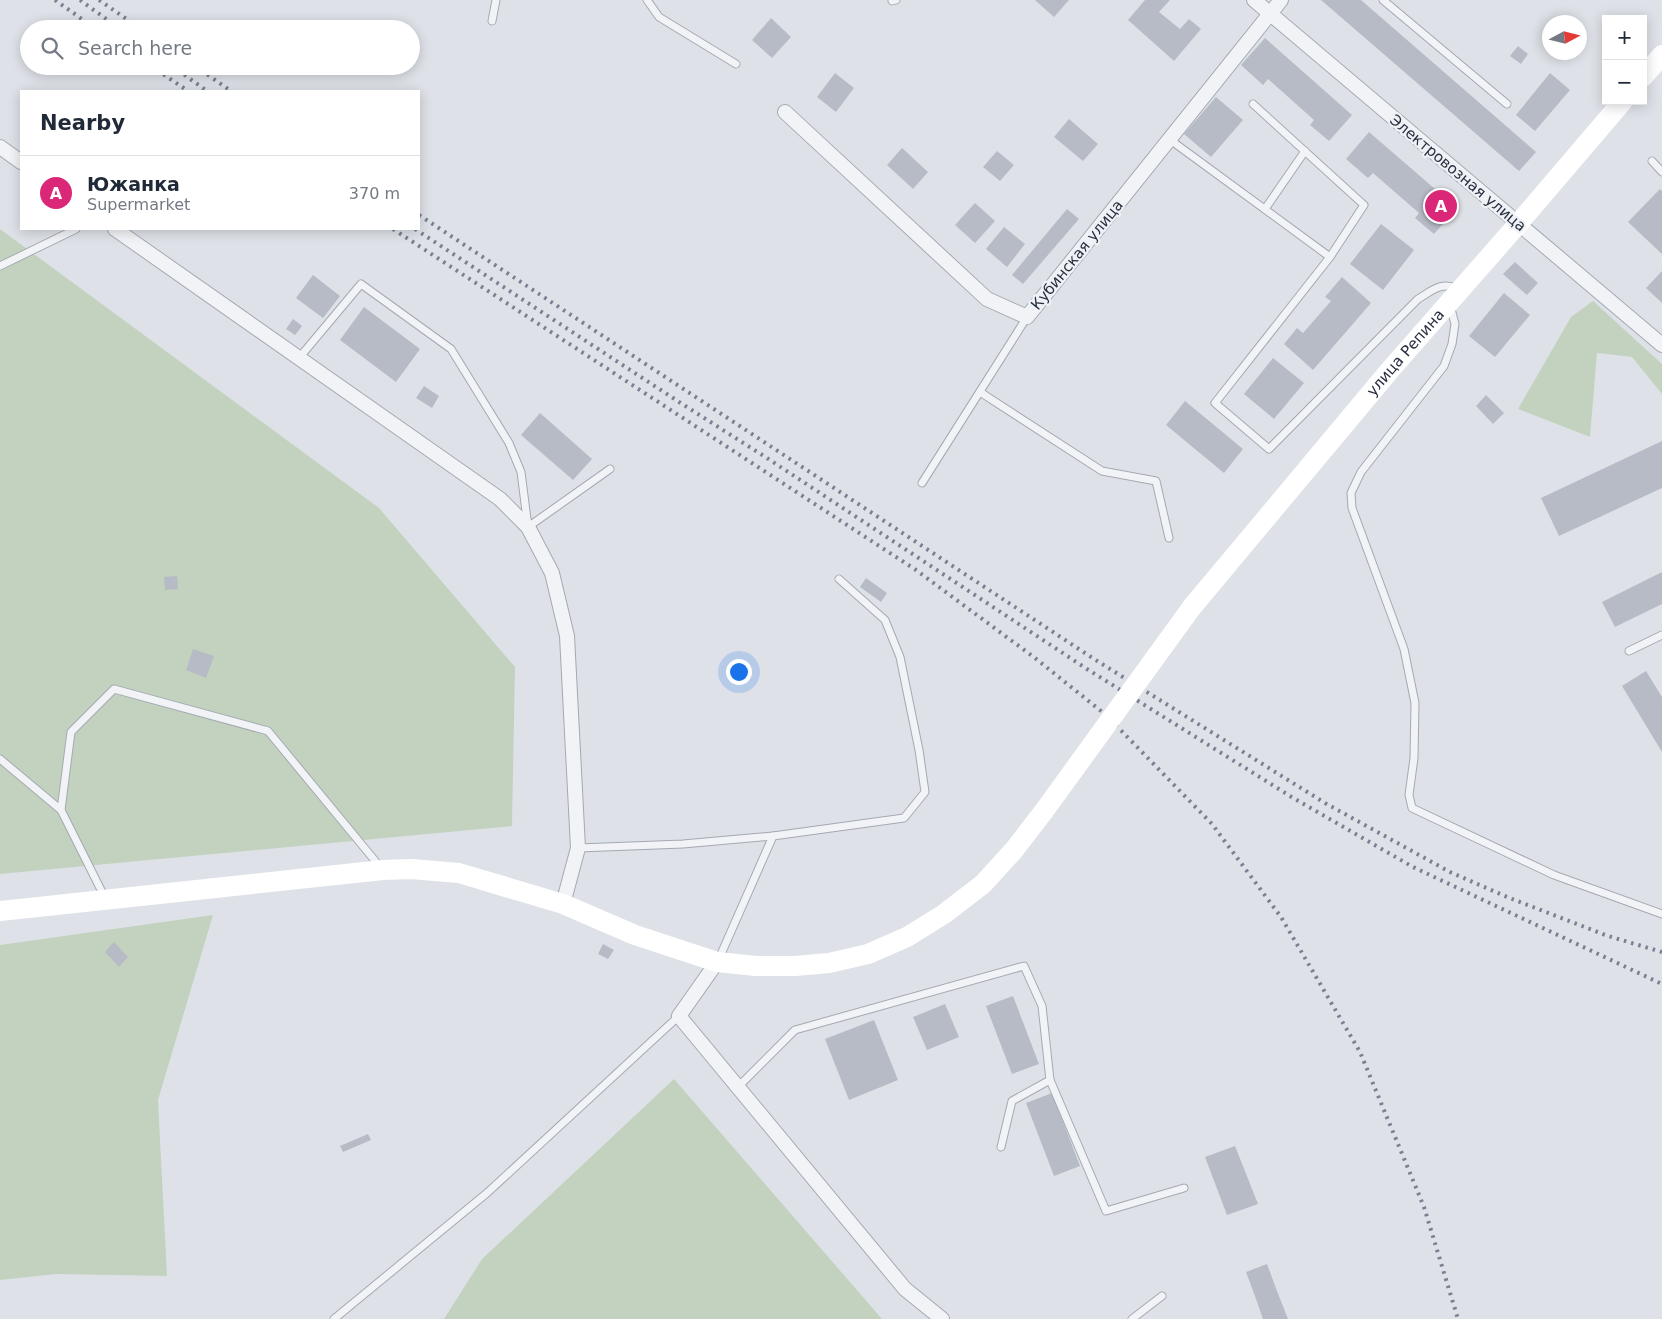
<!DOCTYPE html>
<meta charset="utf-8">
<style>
:root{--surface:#fff;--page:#f2f2f3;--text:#1f2937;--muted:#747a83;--line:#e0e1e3;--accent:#db2777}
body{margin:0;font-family:"DejaVu Sans",sans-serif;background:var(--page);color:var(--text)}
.controls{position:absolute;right:15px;top:15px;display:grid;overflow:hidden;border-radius:0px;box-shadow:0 2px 12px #0003}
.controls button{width:45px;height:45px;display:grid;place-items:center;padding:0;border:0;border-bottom:1px solid var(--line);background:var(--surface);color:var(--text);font:25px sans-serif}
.compass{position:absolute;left:1542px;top:15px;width:45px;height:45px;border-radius:50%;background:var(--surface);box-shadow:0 2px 12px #0003;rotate:83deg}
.you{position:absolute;left:738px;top:671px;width:18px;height:18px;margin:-12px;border:4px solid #fff;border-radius:50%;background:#1a73e8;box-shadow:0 0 0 8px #1a73e833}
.badge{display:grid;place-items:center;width:32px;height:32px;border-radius:50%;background:var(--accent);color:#fff;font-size:16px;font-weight:700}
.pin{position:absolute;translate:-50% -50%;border:2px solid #fff;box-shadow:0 1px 5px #0006}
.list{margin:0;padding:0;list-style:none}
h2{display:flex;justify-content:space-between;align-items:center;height:65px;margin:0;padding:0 20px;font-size:21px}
h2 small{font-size:16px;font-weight:400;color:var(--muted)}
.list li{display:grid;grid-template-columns:32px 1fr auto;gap:15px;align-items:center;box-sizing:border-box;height:75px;padding:0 20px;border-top:1px solid var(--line)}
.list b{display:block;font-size:19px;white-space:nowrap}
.list p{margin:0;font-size:16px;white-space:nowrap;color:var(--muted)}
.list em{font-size:16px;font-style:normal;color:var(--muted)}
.icon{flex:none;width:28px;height:28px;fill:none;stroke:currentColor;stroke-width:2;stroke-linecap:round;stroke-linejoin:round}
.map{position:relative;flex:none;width:1662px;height:1319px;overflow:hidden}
.search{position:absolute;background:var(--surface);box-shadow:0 2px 12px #0003;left:20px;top:20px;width:400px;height:55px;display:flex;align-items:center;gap:12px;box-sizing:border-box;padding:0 18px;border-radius:28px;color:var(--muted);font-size:19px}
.panel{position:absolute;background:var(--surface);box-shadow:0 2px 12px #0003;left:20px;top:90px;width:400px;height:140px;border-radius:0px}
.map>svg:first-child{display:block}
.green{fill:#c3d2bf}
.building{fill:#b6bbc5}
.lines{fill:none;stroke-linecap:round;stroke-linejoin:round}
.lane-casing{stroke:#a4a9b2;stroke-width:9}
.street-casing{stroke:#a4a9b2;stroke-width:16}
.lane{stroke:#f1f3f6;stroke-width:7}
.street{stroke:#f1f3f6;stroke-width:14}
.secondary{stroke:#fff;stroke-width:20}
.rail{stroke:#788191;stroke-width:4;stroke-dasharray:2.5 5;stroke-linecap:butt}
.secondary-bridge{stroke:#fff;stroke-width:20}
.labels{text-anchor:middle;stroke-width:4.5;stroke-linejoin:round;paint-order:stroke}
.street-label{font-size:15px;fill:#282f3f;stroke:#eef1f5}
</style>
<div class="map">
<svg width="1662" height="1319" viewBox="0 0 1662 1319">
<rect width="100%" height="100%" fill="#dee2e8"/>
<g class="green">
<polygon points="0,229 379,508 515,667 512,826 0,874"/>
<polygon points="1593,301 1662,364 1662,394 1632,357 1597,353 1590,437 1518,409 1571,317"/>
<polygon points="213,915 158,1100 167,1276 56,1274 0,1280 0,945"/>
<polygon points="674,1079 882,1319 444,1319 482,1259"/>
</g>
<g class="building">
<polygon points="1035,0 1069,0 1054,17"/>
<polygon points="1145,0 1170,0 1159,12 1180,29 1189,19 1201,29 1174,61 1128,20"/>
<polygon points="1321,0 1361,0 1536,152 1519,171"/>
<polygon points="771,18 791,37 772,58 752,40"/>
<polygon points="1265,38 1352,115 1329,141 1310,125 1314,120 1268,79 1263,85 1241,65"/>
<polygon points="1518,46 1528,54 1521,64 1510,56"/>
<polygon points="835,73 854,88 836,112 817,97"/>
<polygon points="1550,73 1570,90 1535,131 1516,115"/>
<polygon points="1216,97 1243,120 1211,157 1184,134"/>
<polygon points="1069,119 1098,144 1083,161 1054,137"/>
<polygon points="1369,132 1457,208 1434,234 1415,218 1419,213 1373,173 1368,178 1346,159"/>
<polygon points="902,148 928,172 913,189 887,165"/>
<polygon points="997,151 1014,165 1000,181 983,167"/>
<polygon points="1660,189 1662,191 1662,254 1628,222"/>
<polygon points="975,203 995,221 975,243 955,225"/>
<polygon points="1067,209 1079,219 1023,284 1012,275"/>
<polygon points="1381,224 1414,250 1383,290 1350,264"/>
<polygon points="1004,227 1025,244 1007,267 986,249"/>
<polygon points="1515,262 1538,283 1527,295 1503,274"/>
<polygon points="1662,271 1662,303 1646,288"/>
<polygon points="313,275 340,296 323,318 296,298"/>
<polygon points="1342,277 1371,303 1313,370 1284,344 1297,328 1303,333 1331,301 1325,297"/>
<polygon points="1504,293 1530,315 1495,357 1469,336"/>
<polygon points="364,307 420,349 396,382 340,340"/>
<polygon points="293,319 302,326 295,335 286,329"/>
<polygon points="1273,358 1304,383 1274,419 1244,394"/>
<polygon points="424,386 439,396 432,408 416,398"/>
<polygon points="1486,395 1504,413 1493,424 1476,406"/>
<polygon points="1185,401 1243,449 1224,473 1166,425"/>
<polygon points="540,413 592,459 573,480 521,435"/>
<polygon points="1662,441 1662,488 1559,536 1541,498"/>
<polygon points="1662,572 1662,604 1615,627 1602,602"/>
<polygon points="177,576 178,589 165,590 164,577"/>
<polygon points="866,578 887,593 881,602 860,587"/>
<polygon points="193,649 214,656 206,678 186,670"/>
<polygon points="1646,671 1662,697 1662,752 1622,686"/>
<polygon points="114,942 128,957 119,967 105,952"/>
<polygon points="603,944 614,950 608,959 598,954"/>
<polygon points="1013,996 1039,1064 1012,1074 986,1006"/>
<polygon points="945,1004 959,1037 927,1050 913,1017"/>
<polygon points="874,1020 898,1080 849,1100 825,1039"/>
<polygon points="1052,1093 1080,1166 1054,1176 1026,1103"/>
<polygon points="368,1134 371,1140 343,1152 340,1146"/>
<polygon points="1235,1146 1258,1204 1227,1215 1205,1157"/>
<polygon points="1267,1264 1277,1291 1288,1319 1263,1319 1256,1299 1246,1272"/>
</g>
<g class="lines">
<defs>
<g id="lane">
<polyline points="647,0 659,17 736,64"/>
<polyline points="1383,0 1507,104"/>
<polyline points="892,1 896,0"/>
<polyline points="492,21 496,0"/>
<polyline points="1253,104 1364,205 1330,257"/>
<path d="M1169 139 1330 257 1215 403 1269 449 1418 299C1433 290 1442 281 1458 289"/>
<polyline points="1652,161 1662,172"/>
<polyline points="1265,209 1305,151"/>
<polyline points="0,266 76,229"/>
<polyline points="1450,305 1455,324 1452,344 1444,366 1361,472 1351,493 1352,508 1404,649 1415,703 1414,758 1409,795 1412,808 1554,875 1662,914"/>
<polyline points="299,358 361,284 451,349 509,443 521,472 528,527 610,469"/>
<polyline points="980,392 1102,471 1156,481 1169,538"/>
<polyline points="922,483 1027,317"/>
<polyline points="1629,651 1662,635"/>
<polyline points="0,759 61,810"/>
<polyline points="578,848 683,844 773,836"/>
<polyline points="105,898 61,810 71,732 114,689 268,731 381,868"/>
<polyline points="718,961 773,836 904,818 925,792 919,750 900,657 885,620 839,579"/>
<polyline points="738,1087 795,1030 1024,966 1042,1006 1050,1080 1106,1211 1184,1188"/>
<polyline points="1001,1147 1012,1101 1050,1080"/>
<polyline points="334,1319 487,1193 679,1016"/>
<polyline points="1132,1319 1162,1296"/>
</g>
<g id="street">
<polyline points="1254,0 1662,345"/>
<polyline points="785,112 987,299 1027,317 1281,0"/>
<polyline points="0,147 21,162"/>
<polyline points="115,229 500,499 528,527 552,573 567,636 578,848 563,904"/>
<polyline points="717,962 679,1016 905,1289 942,1319"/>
</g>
</defs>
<use href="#lane" class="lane-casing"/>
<use href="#street" class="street-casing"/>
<use href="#lane" class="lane"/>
<use href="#street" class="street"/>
<g class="secondary">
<polyline points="1643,77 1662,55"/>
<path id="s1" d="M1192 607 1390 370 1518 224 1623 101"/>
<polyline points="0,911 383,870 411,869 459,873 563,904 635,935 717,962 756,966 795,966 829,963 868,954 907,937 944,914 983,884 1014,850 1044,811"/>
</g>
<g class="rail">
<polyline points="55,0 96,29"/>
<polyline points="80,0 120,29"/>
<polyline points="99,0 141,29"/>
<polyline points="151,66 188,91"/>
<polyline points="172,66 207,91"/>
<polyline points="195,66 231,91"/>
<polyline points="419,215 1094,659 1325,803 1450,872 1507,897 1608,936 1662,952"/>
<polyline points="393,229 916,570 1035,658 1106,715 1212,824 1281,917 1360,1052 1424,1207 1458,1319"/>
<polyline points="415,229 676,400 770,460 1087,669 1290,796 1413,867 1662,984"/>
</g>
<polyline class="secondary-bridge" points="1044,811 1192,607"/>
</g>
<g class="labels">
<g class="street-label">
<text transform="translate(1458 173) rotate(40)" y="5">Электровозная улица</text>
<text transform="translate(1077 255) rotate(-51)" y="5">Кубинская улица</text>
<text dy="5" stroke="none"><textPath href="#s1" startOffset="332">улица Репина</textPath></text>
</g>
</g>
</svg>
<div class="controls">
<button>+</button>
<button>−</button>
</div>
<svg class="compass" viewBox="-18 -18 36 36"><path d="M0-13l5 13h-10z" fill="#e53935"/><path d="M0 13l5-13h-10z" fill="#747a83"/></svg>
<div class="you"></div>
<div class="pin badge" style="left:1441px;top:206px">A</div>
<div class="search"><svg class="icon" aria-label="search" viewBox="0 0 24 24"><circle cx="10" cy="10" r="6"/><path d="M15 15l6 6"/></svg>Search here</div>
<section class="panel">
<h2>Nearby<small></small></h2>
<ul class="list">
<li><span class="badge">A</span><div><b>Южанка</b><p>Supermarket</p></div><em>370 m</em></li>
</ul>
</section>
</div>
